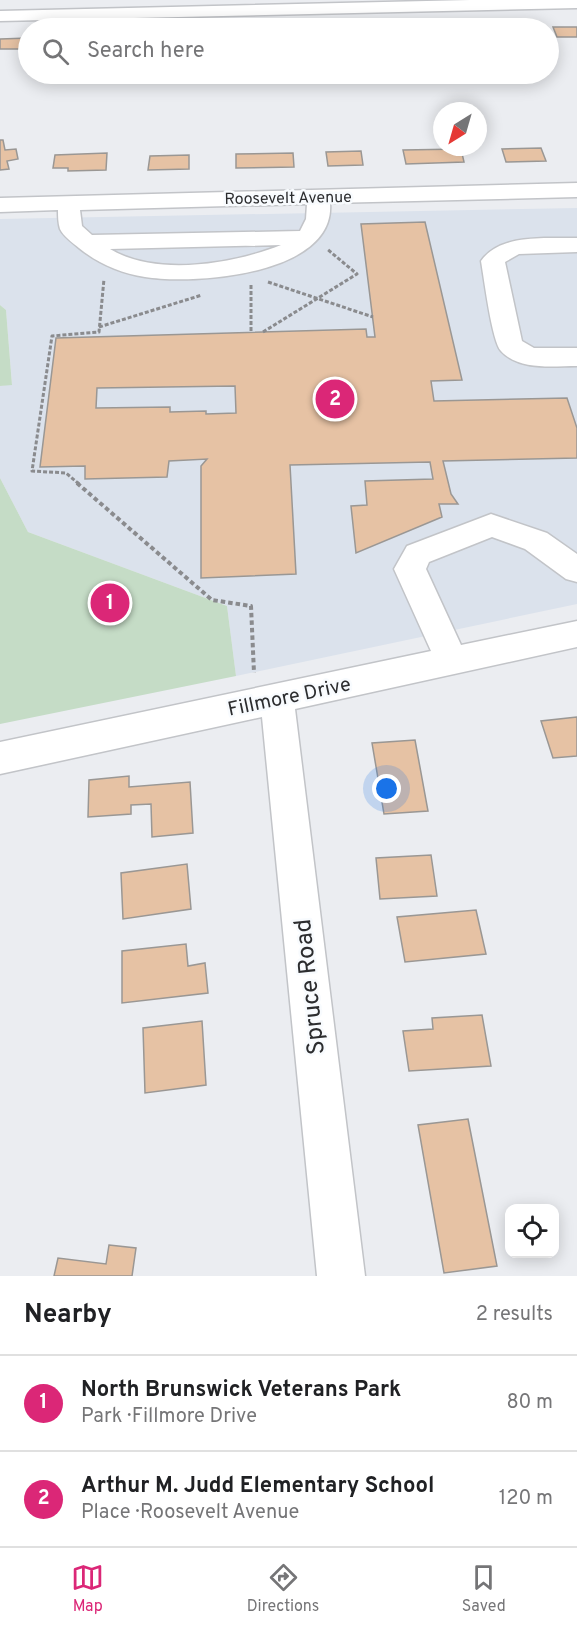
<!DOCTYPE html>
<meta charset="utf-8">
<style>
:root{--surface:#fff;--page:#f2f2f2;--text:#202124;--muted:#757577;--line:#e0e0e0;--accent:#db2777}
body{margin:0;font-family:Overpass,sans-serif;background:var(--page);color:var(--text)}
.controls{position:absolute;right:18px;bottom:18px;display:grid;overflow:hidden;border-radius:12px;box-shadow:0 3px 15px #0003}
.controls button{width:54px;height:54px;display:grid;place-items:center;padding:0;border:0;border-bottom:2px solid var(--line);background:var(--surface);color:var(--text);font:30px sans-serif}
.compass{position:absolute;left:433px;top:102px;width:54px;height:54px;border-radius:50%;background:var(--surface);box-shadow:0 3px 15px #0003;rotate:217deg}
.you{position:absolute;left:387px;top:789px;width:21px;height:21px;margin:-15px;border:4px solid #fff;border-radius:50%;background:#1a73e8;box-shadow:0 0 0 9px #1a73e833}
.badge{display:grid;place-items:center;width:39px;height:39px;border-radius:50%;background:var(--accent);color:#fff;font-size:20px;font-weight:700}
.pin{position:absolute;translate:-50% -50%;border:3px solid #fff;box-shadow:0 2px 6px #0006}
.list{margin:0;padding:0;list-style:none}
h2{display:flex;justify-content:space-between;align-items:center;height:78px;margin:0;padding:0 24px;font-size:26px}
h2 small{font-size:20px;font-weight:400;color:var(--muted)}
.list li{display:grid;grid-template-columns:39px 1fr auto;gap:18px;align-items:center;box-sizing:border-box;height:96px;padding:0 24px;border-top:2px solid var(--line)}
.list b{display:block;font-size:22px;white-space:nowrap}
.list p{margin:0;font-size:20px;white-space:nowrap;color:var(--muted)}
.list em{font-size:20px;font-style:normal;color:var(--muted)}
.icon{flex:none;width:33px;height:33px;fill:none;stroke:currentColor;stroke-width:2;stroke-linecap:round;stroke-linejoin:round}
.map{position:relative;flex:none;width:577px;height:1276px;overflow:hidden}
.search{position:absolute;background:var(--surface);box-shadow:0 3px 15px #0003;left:18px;right:18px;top:18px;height:66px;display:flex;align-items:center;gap:15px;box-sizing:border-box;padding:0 21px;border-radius:33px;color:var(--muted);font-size:22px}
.sheet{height:270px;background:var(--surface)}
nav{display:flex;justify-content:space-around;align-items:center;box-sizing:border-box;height:84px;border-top:2px solid var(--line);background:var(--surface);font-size:16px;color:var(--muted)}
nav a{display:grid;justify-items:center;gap:3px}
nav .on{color:var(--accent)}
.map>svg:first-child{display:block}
.built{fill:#dbe2ec}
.green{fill:#c5dcc6}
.building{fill:#e6c2a4;stroke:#9a9794;stroke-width:1.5;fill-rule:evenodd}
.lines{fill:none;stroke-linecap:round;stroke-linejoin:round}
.minor-casing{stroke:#c2c4c8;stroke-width:3}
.path-far1{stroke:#8a8b8e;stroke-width:3;stroke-dasharray:4 2;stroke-linecap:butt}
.path{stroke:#8a8b8e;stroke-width:4;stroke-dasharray:4.5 3;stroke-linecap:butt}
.minor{fill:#fff;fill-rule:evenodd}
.labels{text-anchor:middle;stroke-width:5;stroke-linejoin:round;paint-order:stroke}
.far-street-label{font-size:16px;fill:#2c2d2f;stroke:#f8fbfe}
.street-label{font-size:20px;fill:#2c2d2f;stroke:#f8fbfe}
.near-street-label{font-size:24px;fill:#2c2d2f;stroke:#f8fbfe}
</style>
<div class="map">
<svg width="577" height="1276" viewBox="0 0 577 1276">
<rect width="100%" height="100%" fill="#ebedf1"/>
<polygon class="built" points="577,208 577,604 236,676 227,606 28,532 0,478 0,386 12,384 6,310 0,305 0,219"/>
<g class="green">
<polygon points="0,305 6,310 12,385 0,386"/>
<polygon points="0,478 28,532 227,606 236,676 0,724"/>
</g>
<g class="building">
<polygon points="553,27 577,27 577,37 557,37"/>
<polygon points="28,38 28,49 0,49 0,39"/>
<polygon points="0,140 3,140 5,150 16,149 18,159 7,161 9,169 0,170"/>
<polygon points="541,148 546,161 506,162 502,149"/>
<polygon points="461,149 464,162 406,164 403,150"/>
<polygon points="361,151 363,165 328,166 326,152"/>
<polygon points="107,153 106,170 68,171 68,168 53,168 55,155"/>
<polygon points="293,153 294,167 236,168 236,154"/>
<polygon points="189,155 189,169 148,170 150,156"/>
<path d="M425 222 462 380 431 381 434 401 567 398 577 428V458L443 461 451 494 458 504H439L442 517 356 553 351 506 367 505 365 481 433 479 430 462 290 465 296 574 201 578V466L207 459 169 461 167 477 85 479V466L40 467 56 338 366 329 367 337H375L361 224ZM235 386 236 413 206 414V411L170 412V407L96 408 97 388Z"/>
<polygon points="577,717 577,756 553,758 541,721"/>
<polygon points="415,740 428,811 384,814 372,743"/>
<polygon points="129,776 129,787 190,782 193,833 152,837 151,804 131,805 131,814 88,817 89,780"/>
<polygon points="431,855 437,896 380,899 376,858"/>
<polygon points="187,864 191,909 123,919 121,873"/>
<polygon points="476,910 486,954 405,962 397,917"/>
<polygon points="186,944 188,966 205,963 208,993 122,1003 122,951"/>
<polygon points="482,1015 491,1066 409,1071 403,1031 433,1029 432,1018"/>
<polygon points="202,1021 206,1085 145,1093 143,1028"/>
<polygon points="468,1119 497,1266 444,1273 418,1125"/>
<polygon points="109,1245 136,1248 132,1276 54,1276 58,1258 106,1264"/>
</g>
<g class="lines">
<defs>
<g id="minor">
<polygon points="470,0 577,0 577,8 0,21 0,11"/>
<path d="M577 183V197L330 203C336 275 194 285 145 277 120 273 99 264 79 248 73 243 63 236 60 229 58 223 58 216 58 210L0 212V198ZM307 204 306 219 300 231 92 235 82 226 80 210ZM281 245C233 264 156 277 110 249Z"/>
<path d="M544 238H577V252L519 254 505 262 522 341 534 348H577V366C553 366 519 371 501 351 492 342 484 278 481 261 495 241 521 239 544 238Z"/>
<polygon points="491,514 547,533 577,554 577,582 566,579 525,549 492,537 429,562 426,569 461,645 577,621 577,647 295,709 365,1276 317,1276 262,717 0,774 0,742 431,651 394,569 407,546"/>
</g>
</defs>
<use href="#minor" class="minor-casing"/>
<g class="path-far1">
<polyline points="268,282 373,317"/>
<polyline points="251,285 251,333"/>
<polyline points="99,327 202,295"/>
<polyline points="263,332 357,274 327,249"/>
<polyline points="79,484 66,473 32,471 52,336 99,332 104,279"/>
</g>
<polyline class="path" points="77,483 212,600 251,606 254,673"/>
<use href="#minor" class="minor"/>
</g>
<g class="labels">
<g class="far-street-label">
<text transform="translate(288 197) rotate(-1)" y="6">Roosevelt Avenue</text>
</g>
<g class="street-label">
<text transform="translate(289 696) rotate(-12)" y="7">Fillmore Drive</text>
</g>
<g class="near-street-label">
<text transform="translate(309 987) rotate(-96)" y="8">Spruce Road</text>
</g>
</g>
</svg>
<div class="controls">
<button><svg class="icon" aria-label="locate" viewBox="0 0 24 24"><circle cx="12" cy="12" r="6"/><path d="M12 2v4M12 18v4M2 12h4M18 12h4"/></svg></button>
</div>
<svg class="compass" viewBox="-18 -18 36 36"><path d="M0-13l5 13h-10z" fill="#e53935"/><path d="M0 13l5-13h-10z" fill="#757577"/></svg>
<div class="you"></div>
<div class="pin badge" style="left:110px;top:603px">1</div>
<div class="pin badge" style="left:335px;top:399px">2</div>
<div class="search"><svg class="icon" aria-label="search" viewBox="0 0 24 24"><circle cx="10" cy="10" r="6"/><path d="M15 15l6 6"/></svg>Search here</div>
</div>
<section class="sheet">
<h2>Nearby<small>2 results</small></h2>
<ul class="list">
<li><span class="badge">1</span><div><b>North Brunswick Veterans Park</b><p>Park · Fillmore Drive</p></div><em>80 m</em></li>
<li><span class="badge">2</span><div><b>Arthur M. Judd Elementary School</b><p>Place · Roosevelt Avenue</p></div><em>120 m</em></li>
</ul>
</section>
<nav>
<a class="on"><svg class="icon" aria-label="map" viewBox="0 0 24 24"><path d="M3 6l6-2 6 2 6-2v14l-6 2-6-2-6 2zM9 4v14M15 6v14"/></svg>Map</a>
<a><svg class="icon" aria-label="directions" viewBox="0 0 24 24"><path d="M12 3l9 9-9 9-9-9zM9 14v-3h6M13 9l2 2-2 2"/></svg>Directions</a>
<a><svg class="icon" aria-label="saved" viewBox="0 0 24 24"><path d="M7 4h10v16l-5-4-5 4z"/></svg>Saved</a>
</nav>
